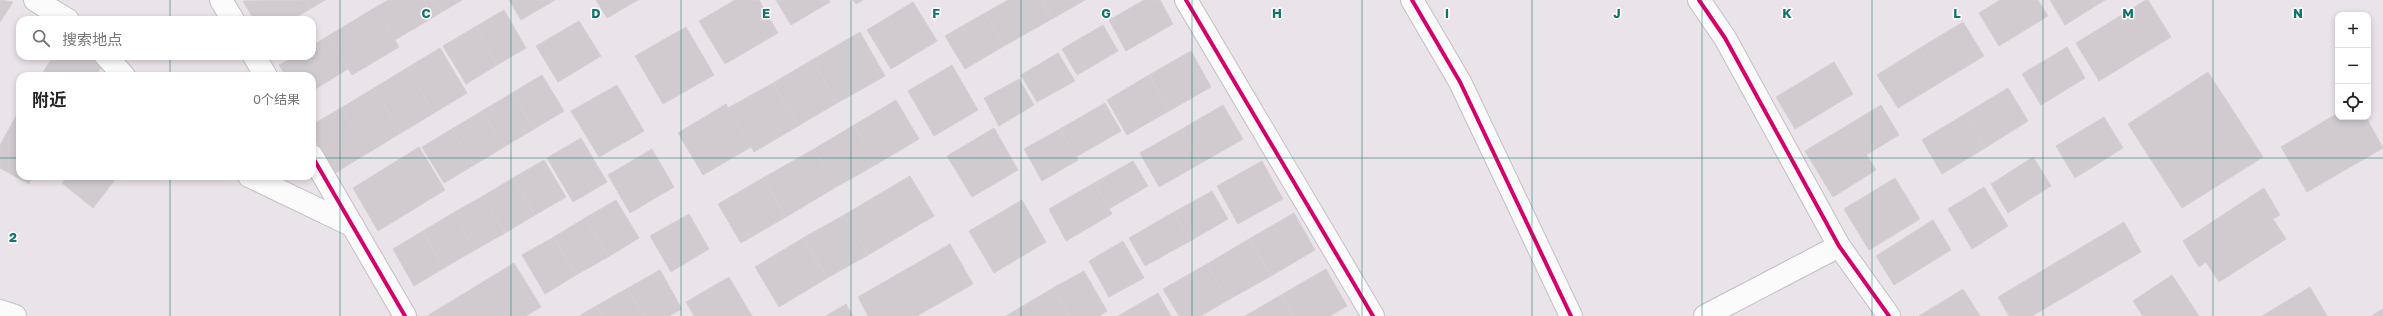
<!DOCTYPE html>
<html lang="zh">
<meta charset="utf-8">
<style>
:root{--surface:#fff;--page:#f6f6f6;--text:#222;--muted:#767676;--line:#e0e0e0}
body{margin:0;font-family:"Golos Text","Noto Sans SC",sans-serif;background:var(--page);color:var(--text)}
.controls{position:absolute;right:12px;top:12px;display:grid;overflow:hidden;border-radius:8px;box-shadow:0 2px 6px #0003}
.controls button{width:36px;height:36px;display:grid;place-items:center;padding:0;border:0;border-bottom:1px solid var(--line);background:var(--surface);color:var(--text);font:20px sans-serif}
.list{margin:0;padding:0;list-style:none}
h2{display:flex;justify-content:space-between;align-items:center;height:52px;margin:0;padding:0 16px;font-size:17px}
h2 small{font-size:13px;font-weight:400;color:var(--muted)}
.icon{flex:none;width:22px;height:22px;fill:none;stroke:currentColor;stroke-width:2;stroke-linecap:round;stroke-linejoin:round}
.map{position:relative;flex:none;width:2383px;height:316px;overflow:hidden}
.search{position:absolute;background:var(--surface);box-shadow:0 2px 6px #0003;left:16px;top:16px;width:300px;height:44px;display:flex;align-items:center;gap:10px;box-sizing:border-box;padding:0 14px;border-radius:12px;color:var(--muted);font-size:15px}
.panel{position:absolute;background:var(--surface);box-shadow:0 2px 6px #0003;left:16px;top:72px;width:300px;height:108px;border-radius:12px}
.map>svg:first-child{display:block}
.building{fill:#d1cbd0;stroke:#d5cfd4}
.lines{fill:none;stroke-linecap:round;stroke-linejoin:round}
.street-casing{stroke:#c2c1c2;stroke-width:24}
.street{stroke:#fcfbfc;stroke-width:22}
.cycleway-casing{stroke:#fff;stroke-width:6}
.cycleway{stroke:#d6006c;stroke-width:4}
.grid{fill:none;stroke:#0f766e;stroke-width:1;stroke-opacity:0.55}
.grid-label{font-size:13px;text-anchor:middle;font-weight:bold;fill:#0f766e;stroke:#fff;stroke-width:3;stroke-linejoin:round;paint-order:stroke}
</style>
<div class="map">
<svg width="2383" height="316" viewBox="0 0 2383 316">
<rect width="100%" height="100%" fill="#eae3e9"/>
<g class="building">
<polygon points="0,0 13,2 0,22"/>
<polygon points="305,0 325,0 310,9"/>
<polygon points="305,0 310,9 291,20 254,20 243,1"/>
<polygon points="388,0 434,0 442,12 395,40 376,7"/>
<polygon points="434,0 462,0 442,12"/>
<polygon points="509,0 555,0 521,20"/>
<polygon points="596,0 638,0 607,18"/>
<polygon points="735,0 759,0 778,33 725,64 699,21"/>
<polygon points="776,0 829,0 830,2 791,25"/>
<polygon points="853,0 863,0 856,4"/>
<polygon points="1008,0 1041,0 1052,19 1004,46 985,13"/>
<polygon points="1041,0 1085,0 1052,19"/>
<polygon points="1144,0 1160,0 1173,24 1126,51 1109,20"/>
<polygon points="2000,0 2038,0 2048,16 1999,46 1979,13"/>
<polygon points="2050,0 2105,0 2065,25"/>
<polygon points="2146,0 2148,0 2171,37 2099,81 2076,43"/>
<polygon points="913,2 937,41 891,69 867,30"/>
<polygon points="376,7 399,47 352,75 328,36"/>
<polygon points="504,10 526,48 497,65 475,27"/>
<polygon points="985,13 1004,46 965,69 945,36"/>
<polygon points="579,21 601,56 558,82 536,46"/>
<polygon points="1963,22 1984,56 1941,82 1920,48"/>
<polygon points="1103,25 1118,51 1077,75 1062,49"/>
<polygon points="475,27 497,65 466,84 443,46"/>
<polygon points="686,27 714,75 663,104 635,56"/>
<polygon points="860,32 885,76 837,103 812,60"/>
<polygon points="328,36 348,69 312,91 312,76 286,76 279,65 295,56 312,56 312,46"/>
<polygon points="2067,47 2085,78 2041,105 2022,74"/>
<polygon points="440,48 467,93 434,113 407,68"/>
<polygon points="1920,48 1941,82 1898,108 1877,75"/>
<polygon points="1191,51 1211,87 1169,111 1149,75"/>
<polygon points="1058,53 1075,81 1037,102 1021,75"/>
<polygon points="53,56 90,56 103,64 96,76 41,76"/>
<polygon points="812,60 837,103 798,126 773,83"/>
<polygon points="1834,62 1853,94 1795,129 1776,97"/>
<polygon points="952,65 978,110 934,136 908,91"/>
<polygon points="407,68 434,113 401,133 374,88"/>
<polygon points="2208,72 2263,157 2182,208 2128,124"/>
<polygon points="542,75 564,111 534,129 512,93"/>
<polygon points="1149,75 1169,111 1127,135 1107,100"/>
<polygon points="1019,79 1034,105 999,126 984,98"/>
<polygon points="773,83 798,126 754,152 728,108"/>
<polygon points="617,85 644,131 599,157 571,111"/>
<polygon points="374,88 401,133 368,153 341,108"/>
<polygon points="2008,88 2028,121 1985,148 1965,114"/>
<polygon points="512,93 534,129 504,147 482,111"/>
<polygon points="896,100 919,139 877,164 854,125"/>
<polygon points="1105,103 1121,131 1076,157 1060,129"/>
<polygon points="726,104 751,147 703,175 678,133"/>
<polygon points="1223,105 1243,139 1201,163 1182,129"/>
<polygon points="1881,105 1899,135 1866,155 1848,125"/>
<polygon points="341,108 368,153 335,173 312,135 312,125"/>
<polygon points="20,109 20,176 33,176 29,184 0,168 0,145"/>
<polygon points="482,111 504,147 474,165 452,129"/>
<polygon points="2338,113 2338,117 2366,117 2383,148 2307,192 2281,147"/>
<polygon points="1965,114 1985,148 1942,174 1922,140"/>
<polygon points="2104,117 2123,148 2075,178 2056,146"/>
<polygon points="854,125 877,164 836,187 814,149"/>
<polygon points="1848,125 1876,170 1833,197 1805,151"/>
<polygon points="994,128 1018,170 972,197 947,156"/>
<polygon points="452,129 474,165 444,183 422,147"/>
<polygon points="1060,129 1078,160 1042,181 1024,149"/>
<polygon points="1182,129 1201,163 1159,187 1140,153"/>
<polygon points="581,138 607,182 573,202 547,158"/>
<polygon points="419,147 445,190 378,231 353,188"/>
<polygon points="652,149 674,187 630,213 608,175"/>
<polygon points="814,149 836,187 786,217 763,178"/>
<polygon points="2033,157 2051,186 2008,213 1991,184"/>
<polygon points="544,160 566,197 535,215 513,178"/>
<polygon points="1133,161 1148,186 1109,209 1094,183"/>
<polygon points="1262,161 1283,199 1238,224 1217,186"/>
<polygon points="68,176 118,176 93,208 62,183"/>
<polygon points="910,176 934,216 868,255 844,215"/>
<polygon points="513,178 535,215 505,233 483,196"/>
<polygon points="763,178 786,217 741,243 718,204"/>
<polygon points="1895,178 1920,219 1869,250 1844,209"/>
<polygon points="1094,183 1112,214 1066,241 1049,209"/>
<polygon points="1984,187 2008,226 1972,249 1948,209"/>
<polygon points="2264,188 2280,215 2273,219 2286,239 2219,282 2206,262 2199,267 2183,241"/>
<polygon points="1212,191 1228,219 1190,241 1174,212"/>
<polygon points="483,196 505,233 475,250 453,213"/>
<polygon points="616,200 639,238 608,257 585,218"/>
<polygon points="1022,200 1046,242 994,273 969,231"/>
<polygon points="1174,212 1190,241 1145,266 1129,238"/>
<polygon points="453,213 475,250 444,268 423,231"/>
<polygon points="1294,213 1315,250 1271,276 1249,239"/>
<polygon points="689,214 709,249 671,272 650,236"/>
<polygon points="844,215 868,255 827,278 803,238"/>
<polygon points="585,218 608,257 576,275 554,237"/>
<polygon points="1933,220 1951,250 1894,285 1876,256"/>
<polygon points="2124,222 2141,252 2032,316 2009,316 1998,297"/>
<polygon points="423,231 444,268 414,286 393,249"/>
<polygon points="554,237 576,275 545,294 522,255"/>
<polygon points="803,238 827,278 779,307 755,267"/>
<polygon points="1249,239 1271,276 1228,300 1207,264"/>
<polygon points="1123,241 1144,278 1109,297 1089,261"/>
<polygon points="950,244 973,284 917,316 868,316 858,297"/>
<polygon points="514,263 541,307 526,316 427,316"/>
<polygon points="1207,264 1228,300 1201,316 1179,316 1163,289"/>
<polygon points="1326,269 1347,306 1330,316 1294,316 1281,295"/>
<polygon points="660,270 682,309 669,316 644,316 628,288"/>
<polygon points="1084,271 1107,311 1099,316 1069,316 1053,288"/>
<polygon points="2172,275 2199,316 2143,316 2133,301"/>
<polygon points="729,277 752,316 694,316 686,302"/>
<polygon points="2310,287 2327,316 2262,316"/>
<polygon points="628,288 644,316 602,316 596,306"/>
<polygon points="1053,288 1069,316 1006,316"/>
<polygon points="1963,289 1980,316 1919,316"/>
<polygon points="1158,293 1171,316 1118,316"/>
<polygon points="1281,295 1294,316 1245,316"/>
<polygon points="846,304 853,316 826,316"/>
<polygon points="596,306 602,316 579,316"/>
<polygon points="2383,309 2383,316 2371,316"/>
</g>
<g class="lines">
<defs>
<g id="street">
<polyline points="35,0 68,20"/>
<polyline points="221,0 233,20"/>
<polyline points="1186,0 1373,316"/>
<polyline points="1412,0 1460,82 1571,316"/>
<polyline points="1699,0 1725,38 1839,246 1889,316"/>
<polyline points="106,56 124,76"/>
<polyline points="254,56 266,76"/>
<polyline points="312,156 405,316"/>
<polyline points="249,176 353,226"/>
<polyline points="0,311 15,316"/>
<polyline points="1705,316 1839,246"/>
</g>
</defs>
<use href="#street" class="street-casing"/>
<use href="#street" class="street"/>
<defs>
<g id="cycleway">
<polyline points="1186,0 1373,316"/>
<polyline points="1412,0 1460,82 1571,316"/>
<polyline points="1699,0 1725,38 1839,246 1889,316"/>
<polyline points="312,156 405,316"/>
</g>
</defs>
<use href="#cycleway" class="cycleway-casing"/>
<use href="#cycleway" class="cycleway"/>
</g>
<path class="grid" d="M170 0V20M340 0V316M511 0V316M681 0V316M851 0V316M1021 0V316M1192 0V316M1362 0V316M1532 0V316M1702 0V316M1872 0V316M2043 0V316M2213 0V316M170 56V76M0 158H20M312 158H2383M170 176V316"/>
<g class="grid-label">
<text x="426" y="18">C</text>
<text x="596" y="18">D</text>
<text x="766" y="18">E</text>
<text x="936" y="18">F</text>
<text x="1106" y="18">G</text>
<text x="1277" y="18">H</text>
<text x="1447" y="18">I</text>
<text x="1617" y="18">J</text>
<text x="1787" y="18">K</text>
<text x="1957" y="18">L</text>
<text x="2128" y="18">M</text>
<text x="2298" y="18">N</text>
<text x="13" y="242">2</text>
</g>
</svg>
<div class="controls">
<button>+</button>
<button>−</button>
<button><svg class="icon" aria-label="locate" viewBox="0 0 24 24"><circle cx="12" cy="12" r="6"/><path d="M12 2v4M12 18v4M2 12h4M18 12h4"/></svg></button>
</div>
<div class="search"><svg class="icon" aria-label="search" viewBox="0 0 24 24"><circle cx="10" cy="10" r="6"/><path d="M15 15l6 6"/></svg>搜索地点</div>
<section class="panel">
<h2>附近<small>0个结果</small></h2>
<ul class="list">
</ul>
</section>
</div>
